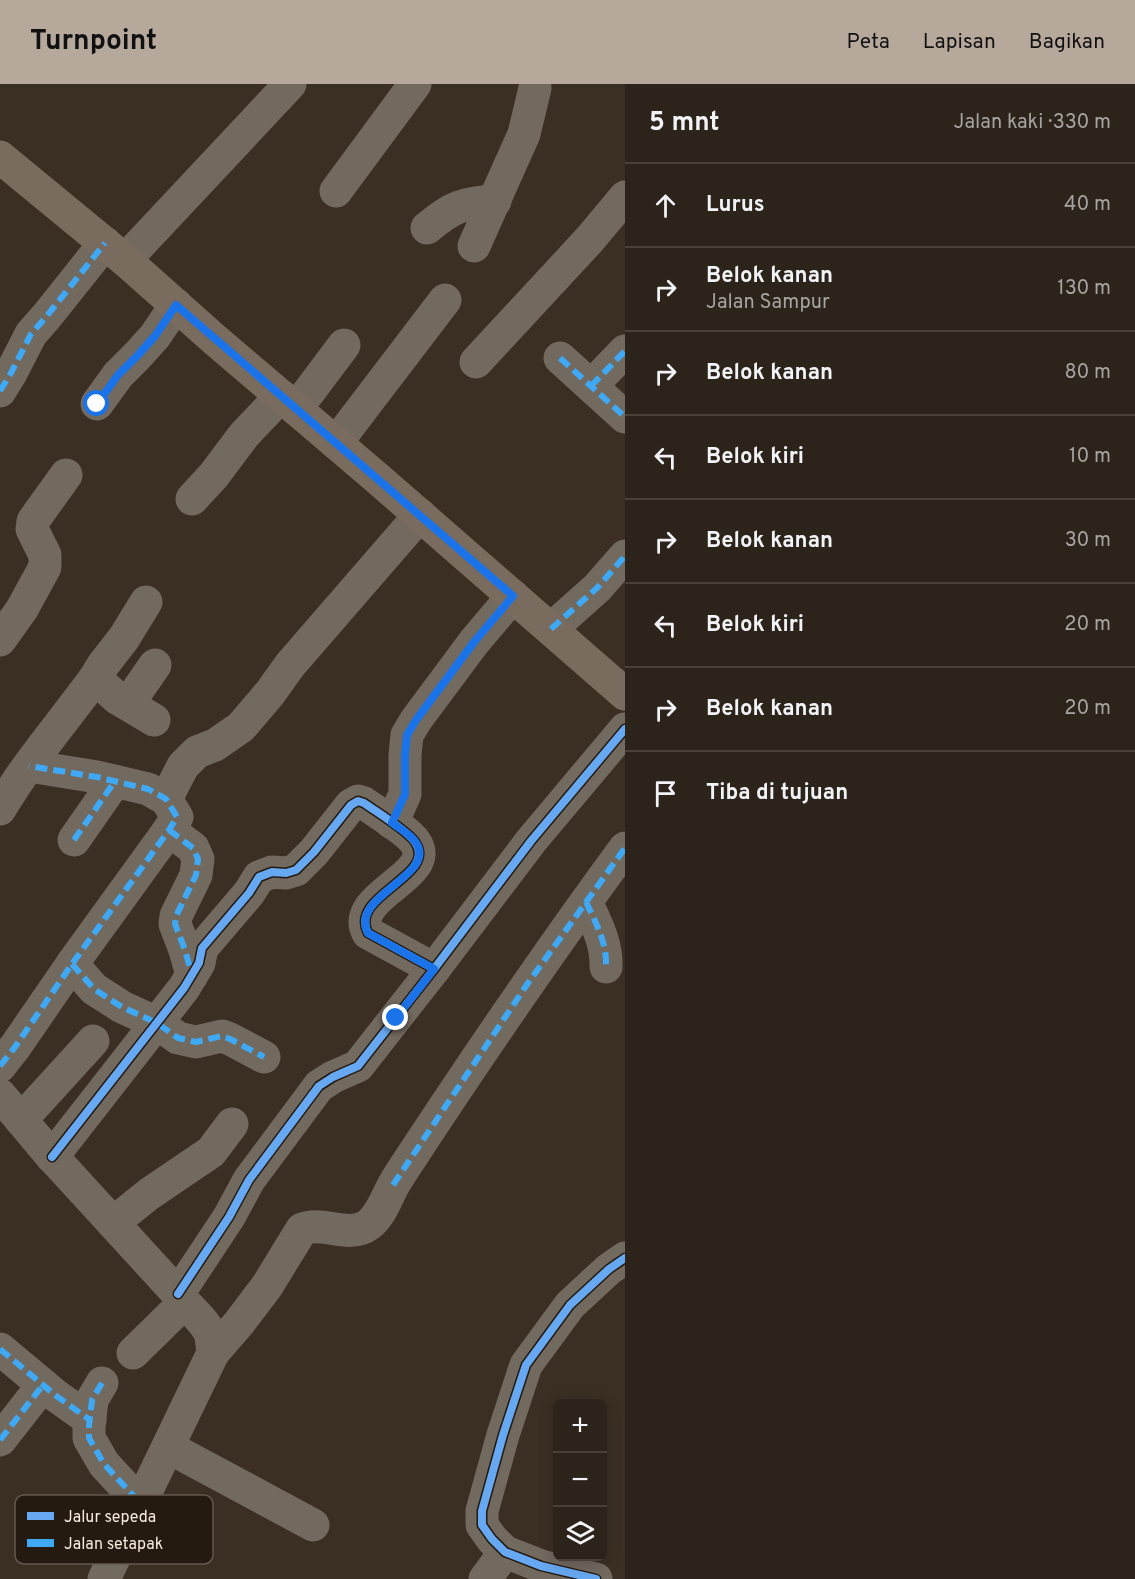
<!DOCTYPE html>
<html lang="id">
<meta charset="utf-8">
<style>
:root{--surface:#2c231a;--page:#342b23;--text:#f1f3f6;--muted:#a6a4a2;--line:#484039;--accent:#b6a99c}
body{margin:0;font-family:Overpass,sans-serif;background:var(--page);color:var(--text)}
.controls{position:absolute;right:18px;bottom:18px;display:grid;overflow:hidden;border-radius:9px;box-shadow:0 3px 15px #0003}
.controls button{width:54px;height:54px;display:grid;place-items:center;padding:0;border:0;border-bottom:2px solid var(--line);background:var(--surface);color:var(--text);font:30px sans-serif}
.stop{position:absolute;width:18px;height:18px;margin:-14px;border:4px solid #1a73e8;border-radius:50%;background:#fff}
.stop.end{background:#1a73e8;border-color:#fff;box-shadow:0 2px 6px #0008}
.list{margin:0;padding:0;list-style:none}
h2{display:flex;justify-content:space-between;align-items:center;height:78px;margin:0;padding:0 24px;font-size:26px}
h2 small{font-size:20px;font-weight:400;color:var(--muted)}
.list li{display:grid;grid-template-columns:39px 1fr auto;gap:18px;align-items:center;box-sizing:border-box;height:84px;padding:0 24px;border-top:2px solid var(--line)}
.list b{display:block;font-size:22px;white-space:nowrap}
.list p{margin:0;font-size:20px;white-space:nowrap;color:var(--muted)}
.list em{font-size:20px;font-style:normal;color:var(--muted)}
.icon{flex:none;width:33px;height:33px;fill:none;stroke:currentColor;stroke-width:2;stroke-linecap:round;stroke-linejoin:round}
.map{position:relative;flex:none;width:625px;height:1495px;overflow:hidden}
header{display:flex;align-items:center;gap:36px;box-sizing:border-box;height:84px;padding:0 30px;background:var(--accent);color:#111}
header strong{font-size:28px}
nav{display:flex;gap:33px;margin-inline-start:auto;font-size:21px}
main{display:flex}
aside{flex:1;background:var(--surface)}
.map>svg:first-child{display:block}
.lines{fill:none;stroke-linecap:round;stroke-linejoin:round}
.minor{stroke:#72695f;stroke-width:33}
.major{stroke:#796c5f;stroke-width:33}
.quiet{stroke:#3fa9f5;stroke-width:6;stroke-dasharray:12 6;stroke-linecap:butt}
.cycleway-casing{stroke:#241a10;stroke-width:11}
.cycleway{stroke:#66a8f1;stroke-width:8}
.route{stroke:#1a73e8;stroke-width:8}
.key{fill:#241a10;stroke:#64584e;stroke-width:1.5}
.key-label{font-size:16px;fill:#f8eadd}
</style>
<header>
<strong>Turnpoint</strong>
<nav><a>Peta</a><a>Lapisan</a><a>Bagikan</a></nav>
</header>
<main>
<div class="map">
<svg width="625" height="1495" viewBox="0 0 625 1495">
<rect width="100%" height="100%" fill="#3b2f23"/>
<g class="lines">
<g class="minor">
<polyline points="336,107 415,0"/>
<path d="M427 144C452 123 462 119 495 117"/>
<polyline points="474,162 524,50 535,4"/>
<polyline points="125,176 290,0"/>
<polyline points="560,274 625,333"/>
<polyline points="476,278 590,155 625,113"/>
<polyline points="591,302 625,267"/>
<polyline points="0,307 11,289 31,250 46,233 105,159"/>
<polyline points="97,320 118,291 138,271 155,252 176,221"/>
<polyline points="296,325 344,261"/>
<polyline points="336,359 445,216"/>
<polyline points="192,415 214,391 244,351 281,312"/>
<polyline points="551,545 597,504 625,472"/>
<polyline points="0,556 22,525 45,483 45,471 32,445 33,437 66,391"/>
<polyline points="95,594 103,581 124,554 146,518"/>
<polyline points="128,620 155,581"/>
<polyline points="166,715 183,682 197,668 215,661 241,643 270,609 290,581 420,431"/>
<path d="M0 725C27 679 63 638 95 594L117 614 154 636"/>
<polyline points="392,739 405,710 405,671 407,651 416,636 474,558 513,512"/>
<polyline points="169,746 193,764 198,775 196,791 176,832 175,840 185,866 192,891"/>
<polyline points="74,756 115,697"/>
<path d="M586 818C596 839 607 859 606 883"/>
<polyline points="72,880 94,905 122,923 157,939 178,954 196,958 222,952 230,955 264,973"/>
<polyline points="0,982 15,963 72,880 169,746 177,733 166,715 148,705 97,693 29,682"/>
<path d="M0 1011 48 1068 178 1210C187 1224 203 1234 210 1249 212 1255 212 1263 213 1269L104 1495"/>
<polyline points="21,1036 93,957"/>
<path d="M52 1073 184 904 199 879 202 864 249 809 259 793 272 788 286 789 296 786 314 768 351 721 358 717 364 719C375 727 408 747 415 758 439 792 348 811 368 849L434 885"/>
<polyline points="113,1139 149,1110 211,1068 232,1040"/>
<polyline points="178,1210 229,1133 249,1096 319,1002 333,993 358,982 434,885 531,757 625,645"/>
<polyline points="0,1265 55,1311 90,1336"/>
<polyline points="133,1269 184,1219"/>
<path d="M213 1269 239 1239 267 1202 302 1145C322 1137 345 1153 365 1143 379 1136 386 1115 393 1102 398 1093 404 1084 410 1075 479 970 550 866 625 764"/>
<polyline points="102,1299 92,1316 89,1342 89,1354 104,1380 141,1420"/>
<polyline points="0,1356 43,1301"/>
<polyline points="168,1363 313,1441"/>
<polyline points="485,1495 505,1468"/>
<polyline points="596,1495 541,1482 505,1468 492,1455 482,1441 482,1427 503,1351 526,1281 570,1221 609,1185 625,1174"/>
</g>
<polyline class="major" points="0,73 125,176 214,255 377,394 625,610"/>
<g class="quiet">
<polyline points="560,274 625,333"/>
<polyline points="591,302 625,267"/>
<polyline points="0,307 11,289 31,250 46,233 105,159"/>
<polyline points="551,545 597,504 625,472"/>
<polyline points="392,739 405,710 405,671 407,651 416,636 474,558 513,512"/>
<polyline points="169,746 193,764 198,775 196,791 176,832 175,840 185,866 192,891"/>
<polyline points="74,756 115,697"/>
<path d="M586 818C596 839 607 859 606 883"/>
<polyline points="72,880 94,905 122,923 157,939 178,954 196,958 222,952 230,955 264,973"/>
<polyline points="0,982 15,963 72,880 169,746 177,733 166,715 148,705 97,693 29,682"/>
<polyline points="393,1101 528,899 625,764"/>
<polyline points="0,1265 55,1311 90,1336"/>
<polyline points="102,1299 92,1316 89,1342 89,1354 104,1380 141,1420"/>
<polyline points="0,1356 43,1301"/>
</g>
<defs>
<g id="cycleway">
<path d="M52 1073 184 904 199 879 202 864 249 809 259 793 272 788 286 789 296 786 314 768 351 721 358 717 364 719C375 727 408 747 415 758 439 792 348 811 368 849L434 885"/>
<polyline points="178,1210 229,1133 249,1096 319,1002 333,993 358,982 434,885 531,757 625,645"/>
<polyline points="596,1495 541,1482 505,1468 492,1455 482,1441 482,1427 503,1351 526,1281 570,1221 609,1185 625,1174"/>
</g>
</defs>
<use href="#cycleway" class="cycleway-casing"/>
<use href="#cycleway" class="cycleway"/>
</g>
<g class="lines">
<path class="route" d="M97 320 118 291 138 271 155 252 176 221 513 512 474 558 416 636 407 651 405 671V710L392 739C399 744 408 749 414 756 443 790 348 811 368 849L434 885 396 934"/>
</g>
<rect x="15" y="1411" width="198" height="69" rx="9" class="key"/>
<rect x="27" y="1428" width="27" height="8" fill="#66a8f1"/>
<rect x="27" y="1455" width="27" height="8" fill="#3fa9f5"/>
<g class="key-label">
<text x="64" y="1438">Jalur sepeda</text>
<text x="64" y="1465">Jalan setapak</text>
</g>
</svg>
<div class="controls">
<button>+</button>
<button>−</button>
<button><svg class="icon" aria-label="layers" viewBox="0 0 24 24"><path d="M12 4l9 5-9 5-9-5zM3 14l9 5 9-5"/></svg></button>
</div>
<div class="stop" style="left:97px;top:320px"></div>
<div class="stop end" style="left:396px;top:934px"></div>
</div>
<aside>
<h2>5 mnt<small>Jalan kaki · 330 m</small></h2>
<ul class="list">
<li><svg class="icon" aria-label="ahead" viewBox="0 0 24 24"><path d="M12 20V5M6 11l6-6 6 6"/></svg><div><b>Lurus</b></div><em>40 m</em></li>
<li><svg class="icon" aria-label="right" viewBox="0 0 24 24"><path d="M7 20v-9h11M14 6l5 5-5 5"/></svg><div><b>Belok kanan</b><p>Jalan Sampur</p></div><em>130 m</em></li>
<li><svg class="icon" aria-label="right" viewBox="0 0 24 24"><path d="M7 20v-9h11M14 6l5 5-5 5"/></svg><div><b>Belok kanan</b></div><em>80 m</em></li>
<li><svg class="icon" aria-label="left" viewBox="0 0 24 24"><path d="M17 20v-9H6M10 6l-5 5 5 5"/></svg><div><b>Belok kiri</b></div><em>10 m</em></li>
<li><svg class="icon" aria-label="right" viewBox="0 0 24 24"><path d="M7 20v-9h11M14 6l5 5-5 5"/></svg><div><b>Belok kanan</b></div><em>30 m</em></li>
<li><svg class="icon" aria-label="left" viewBox="0 0 24 24"><path d="M17 20v-9H6M10 6l-5 5 5 5"/></svg><div><b>Belok kiri</b></div><em>20 m</em></li>
<li><svg class="icon" aria-label="right" viewBox="0 0 24 24"><path d="M7 20v-9h11M14 6l5 5-5 5"/></svg><div><b>Belok kanan</b></div><em>20 m</em></li>
<li><svg class="icon" aria-label="arrive" viewBox="0 0 24 24"><path d="M6 21V4h12l-3 4 3 4H6"/></svg><div><b>Tiba di tujuan</b></div></li>
</ul>
</aside>
</main>
